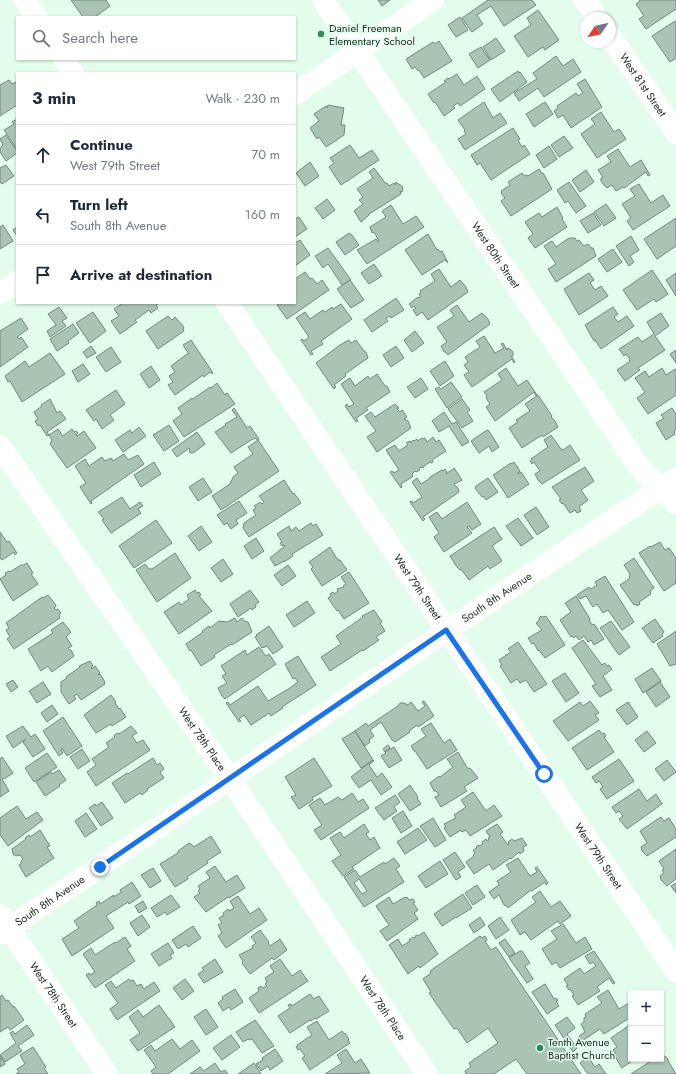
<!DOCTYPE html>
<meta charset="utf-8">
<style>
:root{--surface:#fff;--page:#f6f6f7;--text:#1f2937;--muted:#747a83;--line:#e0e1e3}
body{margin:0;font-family:Jost,sans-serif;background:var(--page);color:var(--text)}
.controls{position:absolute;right:12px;bottom:12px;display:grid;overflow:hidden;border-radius:0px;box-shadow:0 1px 3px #0004}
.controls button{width:36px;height:36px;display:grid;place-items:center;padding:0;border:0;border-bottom:1px solid var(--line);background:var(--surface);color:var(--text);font:20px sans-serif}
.compass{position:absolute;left:580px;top:12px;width:36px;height:36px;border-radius:50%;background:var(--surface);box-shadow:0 1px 3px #0004;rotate:236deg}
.stop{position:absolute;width:12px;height:12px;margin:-9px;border:3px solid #1a73e8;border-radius:50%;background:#fff}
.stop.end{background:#1a73e8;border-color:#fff;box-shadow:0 1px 4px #0008}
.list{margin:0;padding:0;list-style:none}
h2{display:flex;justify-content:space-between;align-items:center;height:52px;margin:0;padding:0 16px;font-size:17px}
h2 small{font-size:13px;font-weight:400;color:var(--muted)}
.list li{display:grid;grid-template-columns:26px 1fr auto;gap:12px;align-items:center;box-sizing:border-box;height:60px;padding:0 16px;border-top:1px solid var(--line)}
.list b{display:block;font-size:15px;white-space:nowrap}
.list p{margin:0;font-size:13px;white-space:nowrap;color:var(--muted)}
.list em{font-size:13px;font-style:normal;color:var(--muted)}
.icon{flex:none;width:22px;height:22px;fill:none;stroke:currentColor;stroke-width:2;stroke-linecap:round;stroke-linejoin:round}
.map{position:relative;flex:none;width:676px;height:1074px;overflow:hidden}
.search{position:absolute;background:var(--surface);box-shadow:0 1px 3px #0004;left:16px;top:16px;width:280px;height:44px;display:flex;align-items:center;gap:10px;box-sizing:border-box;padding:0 14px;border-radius:0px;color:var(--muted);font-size:15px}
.panel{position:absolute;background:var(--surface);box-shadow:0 1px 3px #0004;left:16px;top:72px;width:280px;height:232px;border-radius:0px}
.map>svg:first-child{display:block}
.building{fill:#aac4b4;stroke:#71897a;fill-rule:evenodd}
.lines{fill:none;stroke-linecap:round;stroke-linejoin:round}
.minor{stroke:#fff;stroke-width:22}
.route{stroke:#1a73e8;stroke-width:5}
.poi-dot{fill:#30885c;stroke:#e2fdec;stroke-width:1.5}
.labels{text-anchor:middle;stroke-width:3;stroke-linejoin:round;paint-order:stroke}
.poi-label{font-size:11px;fill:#1e2822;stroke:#e2fdec;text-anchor:start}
.street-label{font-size:11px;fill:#1e2822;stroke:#e2fdec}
</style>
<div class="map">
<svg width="676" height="1074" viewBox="0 0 676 1074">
<rect width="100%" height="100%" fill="#e2fdec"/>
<g class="building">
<polygon points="71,0 106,0 110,6 95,17 83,17"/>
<polygon points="378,0 390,0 382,6"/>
<polygon points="488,0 532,0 536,5 504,26 491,6 477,15 483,24 472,32 462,18"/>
<polygon points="639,0 676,0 676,9 646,29 639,19 644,16 636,4 640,1"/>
<polygon points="538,10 559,40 545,50 543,47 528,57 514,36 531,25 527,18"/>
<polygon points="460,17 468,30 456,37 448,25"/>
<polygon points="675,21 676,22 676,58 670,62 652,36"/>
<polygon points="496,38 505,51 491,60 483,47"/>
<polygon points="439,41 452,61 424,78 419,70 418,71 415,67 412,69 406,59 433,42 435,44"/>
<polygon points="481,47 490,60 478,68 469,54"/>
<polygon points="556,56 563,66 573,59 581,72 544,97 538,88 519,101 514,93 537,79 533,73"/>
<polygon points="518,71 519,73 520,72 527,82 526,83 500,102 491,89"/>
<polygon points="457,74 464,85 477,76 485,89 460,106 458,103 453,106 455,108 444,116 435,102 434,103 428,94 446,82 444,81 448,78 449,79"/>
<polygon points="585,79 602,107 571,128 563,115 558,118 554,111 558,108 557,106 576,93 578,96 583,93 577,84"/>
<polygon points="9,80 12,84 16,82 17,83 17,105 0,116 0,85"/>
<polygon points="484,102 493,118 500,113 507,123 465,150 458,139 466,134 464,131 465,130 458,120"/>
<polygon points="545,102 553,114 534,127 526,114"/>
<polygon points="328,105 344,108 341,125 345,125 344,135 326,147 319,137 317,139 310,128 319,121 314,114 326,106 327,108"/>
<polygon points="601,112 614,132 619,129 626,139 597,158 581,134 595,124 591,119"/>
<polygon points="17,119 17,149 4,130 14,124 12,122"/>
<polygon points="513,128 520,139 518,140 522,147 524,145 530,154 491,180 480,163 477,165 471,155"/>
<polygon points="6,135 17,151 17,153 6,161 0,152 0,148 3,145 0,139"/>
<polygon points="564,136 573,148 559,157 551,145"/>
<polygon points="350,145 359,158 372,150 379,160 341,185 329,167 334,163 330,158"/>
<polygon points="549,146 557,159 544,168 536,155"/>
<polygon points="618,149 630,167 641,160 650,175 648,176 646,172 624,188 623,187 616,191 612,185 607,188 604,185 601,181 601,178 603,177 598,170 611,162 607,156"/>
<polygon points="310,162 319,176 305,186 296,173"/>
<polygon points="6,165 14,176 2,184 0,182 0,168"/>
<polygon points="374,168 386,184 387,183 389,186 394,183 395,185 396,182 397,183 402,186 403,190 402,192 400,191 401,194 369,214 369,215 361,222 354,211 363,204 359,200 363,197 357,189 373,178 369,172"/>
<polygon points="539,169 542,174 543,173 552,189 511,216 501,201 505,198 501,193 502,192 501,191 510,185 508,182 522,173 524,176 526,175 528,176"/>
<polygon points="586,170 594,182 580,192 572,180"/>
<polygon points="569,182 586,206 576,213 568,201 565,203 557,190"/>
<polygon points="639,184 651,203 663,195 670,206 633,230 627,221 631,218 622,204 635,196 630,189"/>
<polygon points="327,199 335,210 323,219 315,208"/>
<polygon points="606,204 616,218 604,226 594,212"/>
<polygon points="391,205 403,224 416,216 424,227 367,264 357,250 376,239 378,242 379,241 374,232 372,233 370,227 386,217 382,211"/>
<polygon points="557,207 563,218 562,219 567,227 535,248 528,238 533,234 525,222 539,213 542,217"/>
<polygon points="593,213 601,225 588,233 580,221"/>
<polygon points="299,217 307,229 295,237 295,219"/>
<polygon points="676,218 676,246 657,259 644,239"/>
<polygon points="3,225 13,241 0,249 0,227"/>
<polygon points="17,227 17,236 13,230"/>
<polygon points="349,233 352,235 359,245 345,255 336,242"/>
<polygon points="428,234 437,250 438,249 440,252 442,251 448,263 445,260 443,261 422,275 405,250"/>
<polygon points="631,236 639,250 630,256 634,262 629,266 616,246"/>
<polygon points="569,238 575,238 577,241 579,240 584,246 588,244 591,248 593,248 596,256 556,282 548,269 556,264 544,246 552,241 556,247"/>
<polygon points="300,240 310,255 295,266 295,243"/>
<polygon points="328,248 351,280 342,285 328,264 323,268 315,256"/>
<polygon points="613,249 622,262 607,272 598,259"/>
<polygon points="374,264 382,276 369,284 361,273"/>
<polygon points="439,269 451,287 460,280 466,287 468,292 428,320 422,312 417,316 413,310 416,308 414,306 412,308 409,304 418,297 419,298 421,297 419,294 421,293 420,291 435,281 431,274"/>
<polygon points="652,270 668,294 656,302 654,299 637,310 623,290"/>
<polygon points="305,272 310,279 312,278 317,284 322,280 329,290 287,319 277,305 280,303 295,303 295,279"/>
<polygon points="589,273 594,280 590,283 595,290 601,286 608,296 579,315 564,289"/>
<polygon points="676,273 676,296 666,280"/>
<polygon points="350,280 364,300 351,308 337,289"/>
<polygon points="396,298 404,310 391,318 390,316 386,318 388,321 372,332 364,320"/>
<polygon points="123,303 160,303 156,305 158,308 151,313 149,310 135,320 137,322 120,334 111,321 119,316 114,309"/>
<polygon points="341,304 352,319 321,341 323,344 311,351 313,354 311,355 301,340 302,339 304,341 309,337 296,318 305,312 310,319 323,310 325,312 332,307 333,309"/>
<polygon points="457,305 469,322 482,313 488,319 490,324 448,355 446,352 444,352 441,346 447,342 437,327 454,316 450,310"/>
<polygon points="59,307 67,318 62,321 66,326 50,337 47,331 56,325 48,314"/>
<polygon points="613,307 618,314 614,317 618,322 627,316 634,326 601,349 595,340 594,341 585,325"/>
<polygon points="93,312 106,331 90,343 76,323"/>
<polygon points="661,313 669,326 655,336 665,350 638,368 640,370 625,381 617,370 629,362 630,359 626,354 624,356 619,349 638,337 642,342 654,334 647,322"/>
<polygon points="168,316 172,320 175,317 184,327 183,329 184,331 158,349 146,331"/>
<polygon points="21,318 28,329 17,337 19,339 21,337 28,347 0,367 0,331"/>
<polygon points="73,324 79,333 68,341 69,343 57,351 50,339"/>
<polygon points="415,331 424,343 412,352 404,340"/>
<polygon points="484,336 495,353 504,348 501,344 503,343 507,350 507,348 510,349 513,352 513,356 511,356 515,362 514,363 512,359 472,387 464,375 469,372 464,365 468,362 465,357 480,347 476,341"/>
<polygon points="191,340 213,373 212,374 210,372 204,377 203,375 175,395 168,385 173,382 169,376 175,372 171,366 187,354 189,354 183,345"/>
<polygon points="349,340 351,343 356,340 364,351 366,352 368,358 345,374 346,376 334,385 336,387 334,389 316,363 340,345"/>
<polygon points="91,346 96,353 87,358 83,352"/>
<polygon points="396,346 404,358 391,367 383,355"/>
<polygon points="111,347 121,362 106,372 96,357"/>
<polygon points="676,350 676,363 670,354"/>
<polygon points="50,353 65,374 22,402 10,381 8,382 5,376 25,361 29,367"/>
<polygon points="445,361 454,376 440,386 430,371"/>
<polygon points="83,364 90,374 78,382 72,371"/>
<polygon points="151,366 160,380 149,388 140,374"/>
<polygon points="506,368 518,386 527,380 537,395 536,396 534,392 495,421 486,407 490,404 486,398 487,396 484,392 502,380 498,374"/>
<polygon points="662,368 666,375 675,369 676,371 676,395 648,414 637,398 645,392 635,378 645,371 649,377"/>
<polygon points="377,374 385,386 387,386 390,392 366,408 368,410 356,418 358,421 356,422 345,406 347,404 349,407 354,404 341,384 350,378 355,386 368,376 370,379"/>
<polygon points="421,378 428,389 415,398 407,387"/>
<polygon points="451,382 462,397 447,408 435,389 439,387 441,389"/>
<polygon points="217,383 225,395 227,393 235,404 184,437 173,421 182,414 178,408 192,398 193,399 210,387 211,388"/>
<polygon points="116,390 125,404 110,415 114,420 102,429 96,419 94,421 86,410"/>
<polygon points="538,395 552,416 551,417 555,421 558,427 543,437 542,435 522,448 509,428 518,422 516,420 530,411 525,404"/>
<polygon points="50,399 57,413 60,411 66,419 47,432 49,435 47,436 40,425 38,426 35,421 38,419 34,412 42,406 41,405"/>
<polygon points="462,399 470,410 467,412 473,421 462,428 448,409"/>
<polygon points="395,404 399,408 397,409 400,412 402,410 407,417 404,419 408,421 411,428 377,452 367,437 376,431 365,416 371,412 375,417"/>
<polygon points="234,408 247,428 250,426 259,439 257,440 256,438 251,440 231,453 215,432 226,425 225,424 237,417 232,410"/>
<polygon points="672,408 676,414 676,430 674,431 675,434 666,440 656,423 664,418 661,415"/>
<polygon points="444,412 452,424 456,422 469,442 462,446 449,426 439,432 432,421"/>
<polygon points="169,425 179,441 164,451 153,435"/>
<polygon points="139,427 146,436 123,452 115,440 130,430 132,433"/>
<polygon points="58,429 63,436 72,429 74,432 76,431 78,433 76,435 77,436 84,431 96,448 67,468 50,444 52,440 49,435"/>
<polygon points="487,430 489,431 499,447 492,452 489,446 479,453 471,441"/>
<polygon points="197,432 205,444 193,453 190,453 189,451 190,450 189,448 177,457 172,450"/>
<polygon points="551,435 561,449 563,450 570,445 580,460 542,484 538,480 535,474 540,471 534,462 532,464 530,461 532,460 531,459 548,447 544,440"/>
<polygon points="433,437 436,442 439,440 446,451 432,460 433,462 431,463 430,462 424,466 424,467 423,468 422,467 419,468 420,470 416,472 415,471 412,474 413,476 412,477 401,484 402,487 401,488 390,472 392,471 394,473 399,470 386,450 395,445 399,451 408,445 406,443 410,441 411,443 413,440 414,441 417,439 418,441 422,438 423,439 425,438 427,442"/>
<polygon points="258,440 279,471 221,510 212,496 230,484 233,477 238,473 234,467 253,454 248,447"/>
<polygon points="124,454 128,460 138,455 144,464 91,501 92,503 91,504 80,487 86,483 75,466 85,459 89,466 102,457 105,461 111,458 113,461"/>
<polygon points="154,462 161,474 141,487 134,475"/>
<polygon points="514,462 520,471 518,473 518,474 521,472 529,484 508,498 493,475 511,463 511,464"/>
<polygon points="585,467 594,481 581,490 588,500 579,507 581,511 577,513 575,510 570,513 563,503 562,504 559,500 561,499 552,487"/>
<polygon points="454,468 462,480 454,484 458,488 459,492 423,517 425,519 423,521 410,502 412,501 413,503 422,497 412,482 417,478 421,484 429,479 430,477 442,470 443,471 445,469 447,472 446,474"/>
<polygon points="203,478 212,492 198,501 189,487"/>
<polygon points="488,478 498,492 486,500 483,496 482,497 475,488 476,486"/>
<polygon points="284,480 293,494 294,493 301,503 249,537 243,528 244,523 256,515 253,510 256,508 254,506 260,502 262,504 264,502 259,496"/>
<polygon points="122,497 130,509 140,502 143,506 138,509 141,513 111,533 102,520 104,519 98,512"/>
<polygon points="239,501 247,513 236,520 238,524 231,529 227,523 224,525 217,515"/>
<polygon points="467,502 481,524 472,530 469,526 467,527 472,533 444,552 434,537 439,533 429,517 437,512 442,519"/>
<polygon points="536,507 549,527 537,535 524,515"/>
<polygon points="518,518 533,538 521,546 506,526"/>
<polygon points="156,520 172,543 134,568 119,546"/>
<polygon points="311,523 313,526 316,524 323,535 292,554 293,556 284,562 284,561 275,566 270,558 285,546 284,545 282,546 280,543 282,542 277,534 289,526 291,531 296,527 299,531"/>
<polygon points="201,526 212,542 199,551 188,536"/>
<polygon points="494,527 502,539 492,546 502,561 490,569 488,566 469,580 461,569 460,570 457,567 450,556"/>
<polygon points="0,532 7,542 9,541 17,553 15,555 14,552 2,560 0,558"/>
<polygon points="256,538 264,551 252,559 244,546"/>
<polygon points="660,542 665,550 669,548 676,558 676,583 664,591 639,553 650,546 651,547"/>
<polygon points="330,547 334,554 338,560 340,560 347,570 322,586 311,569 313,567 309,562"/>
<polygon points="175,553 191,578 157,602 136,570 145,564 149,569 152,569"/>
<polygon points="634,558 654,588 650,591 651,594 639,602 640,604 637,606 636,604 634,605 620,585 629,579 630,574 624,565"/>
<polygon points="223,559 233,574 221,582 211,568"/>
<polygon points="27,563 33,573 31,574 38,584 13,601 0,579 6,575 5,573 9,571 10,572 21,565 24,565"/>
<polygon points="288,565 296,576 282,586 274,575"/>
<polygon points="349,572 369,603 344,619 338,610 337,611 328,598 331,596 330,594 333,592 334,594 338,591 337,589 344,587 343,586 346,584 341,577"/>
<polygon points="605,576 634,622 622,630 608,610 603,613 597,604 593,607 586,596 580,599 577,595 589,587 591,589 597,585 595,582"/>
<polygon points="195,590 197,593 199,592 201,595 199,596 212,611 179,634 164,612 179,602 181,605 189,599 187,595"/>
<polygon points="250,590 259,602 255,605 256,607 252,610 251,608 238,617 230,604"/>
<polygon points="48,595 56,605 56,606 54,608 56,610 58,609 61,613 59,615 60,618 14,649 7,639 10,637 6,630 9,628 6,623 42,597 43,598"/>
<polygon points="576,596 590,619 589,620 592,625 594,624 604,639 594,645 591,640 588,642 584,636 579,640 576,636 574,638 572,636 571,637 560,620 571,612 565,603"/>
<polygon points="307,601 315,613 294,627 286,615"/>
<polygon points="374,610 382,622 380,623 385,631 376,637 379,640 363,651 362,650 330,671 321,657 341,644 336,636 363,617 362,616"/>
<polygon points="541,616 543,617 546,616 565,645 545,658 539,650 538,651 534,643 532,644 528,638 542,630 536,623 539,621 539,618"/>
<polygon points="235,618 237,622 242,618 244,621 248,622 252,632 232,645 231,644 214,655 215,657 201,666 191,650 190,651 186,644 203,632 202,631 209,626 210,628 219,621 227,622"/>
<polygon points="655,619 664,632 662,634 663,636 653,643 642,628"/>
<polygon points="611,621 630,647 619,655 600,628"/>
<polygon points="63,622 71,632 66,637 72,646 68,648 70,650 71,650 74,656 52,672 48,666 41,671 28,649 53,633 51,630"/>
<polygon points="269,626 283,647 273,654 267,646 262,648 255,637 257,636 256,635"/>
<polygon points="676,631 676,664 670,666 657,644"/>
<polygon points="583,640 602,665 605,663 607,666 609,665 612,669 603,676 612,690 600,697 592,686 596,684 572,648"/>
<polygon points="518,642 547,684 534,692 526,680 520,683 517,679 511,683 500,666 502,665 499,660 511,652 508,649"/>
<polygon points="259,647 266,656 269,654 276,664 225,699 222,696 218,688 227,683 222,676 226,674 221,666 245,650 247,655"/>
<polygon points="298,656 316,685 282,707 283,708 271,716 269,713 251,725 244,715 239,719 241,721 239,722 226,703 228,702 230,705 258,686 268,701 290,688 298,682 295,678 293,679 285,664"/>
<polygon points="90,661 93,666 91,668 92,669 95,666 100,673 98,674 99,675 100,674 105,682 104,683 105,684 81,700 77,694 74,696 76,699 69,704 61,692 61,682 67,678 66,677 80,667 79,666"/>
<polygon points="652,668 661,681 643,693 635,679"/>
<polygon points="565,673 579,693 566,702 552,681"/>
<polygon points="13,680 18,687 11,692 6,684"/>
<polygon points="43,682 51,694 37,703 29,691"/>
<polygon points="660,682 670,697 656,707 646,692"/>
<polygon points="111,695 116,702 115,703 119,709 120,708 126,717 112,726 111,724 96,733 84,715"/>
<polygon points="424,701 434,716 418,727 417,725 409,731 410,732 395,742 392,740 381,722 370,730 374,736 369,740 370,742 365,746 355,731 366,723 368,726 398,706 400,703 404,703 408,705 411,702 418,711 425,706 422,702"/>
<polygon points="590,701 599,713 595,715 599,720 568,741 553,721 580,702 583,706"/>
<polygon points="628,702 638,717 627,725 616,710"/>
<polygon points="52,705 58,714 47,722 41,713"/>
<polygon points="63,717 82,746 67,756 62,748 61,749 63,753 59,756 43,731"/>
<polygon points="431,723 444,743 450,739 457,750 427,769 415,751 414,751 411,746 426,736 421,729"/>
<polygon points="23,726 31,737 35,734 45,749 33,757 23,742 26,739 13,748 6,736"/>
<polygon points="131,726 137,733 132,736 137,743 143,740 150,750 96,786 87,772 96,765 92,759 109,747 106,743 115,737 114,736 117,733 119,734"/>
<polygon points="599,730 602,734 604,733 606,736 604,737 614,752 587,770 572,748"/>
<polygon points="355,731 373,760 361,768 342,739"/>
<polygon points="647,731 656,743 644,752 635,740"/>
<polygon points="388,745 390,748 385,752 383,749"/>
<polygon points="394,747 402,760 389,768 381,756 386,753 385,752"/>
<polygon points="82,749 90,761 78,769 70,757"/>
<polygon points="458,752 468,769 470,768 478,778 464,787 467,791 441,807 435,797 439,795 436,791 434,791 430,783 439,776 440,777 453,767 447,759"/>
<polygon points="47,753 57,767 34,782 25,768"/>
<polygon points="2,757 13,773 4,779 3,778 2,779 9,791 0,797 0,759"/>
<polygon points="153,758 157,765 160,763 164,769 160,772 164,778 147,789 148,790 142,795 140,793 125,803 112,783 127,773 128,774"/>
<polygon points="314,758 332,786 312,798 313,800 299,809 291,797 296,795 285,777"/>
<polygon points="619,759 634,781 607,799 600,789 603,787 599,781 596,783 592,777"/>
<polygon points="373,760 374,761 369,765 377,777 382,773 392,787 381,795 371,780 359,788 351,777"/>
<polygon points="667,760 676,772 664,781 655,769"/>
<polygon points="59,770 66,780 59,785 60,786 45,796 36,782 51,772 52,774"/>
<polygon points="410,785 418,797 417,798 421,804 410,811 398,794"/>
<polygon points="639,789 647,801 656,794 662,804 627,829 619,819 623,816 619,811 616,813 612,807"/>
<polygon points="473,792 486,811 494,805 502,816 470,836 466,830 462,832 461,830 450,837 444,828 446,827 444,824 456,818 454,815 466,807 461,800"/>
<polygon points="352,793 358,802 363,799 369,808 321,840 314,830 322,825 309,805 320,798 325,805 338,797 342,800"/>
<polygon points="395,795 400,802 394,807 397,811 384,820 375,808"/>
<polygon points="102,802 113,818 101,826 89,808 95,804 96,806"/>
<polygon points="17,806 26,819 37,812 43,820 8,846 0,835 0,818"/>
<polygon points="403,811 412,826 401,833 392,818"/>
<polygon points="86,813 97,829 85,837 75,821"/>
<polygon points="661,817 664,821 669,818 676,829 676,837 647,856 642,851 641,847 647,843 640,831"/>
<polygon points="433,818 446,840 435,847 420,826"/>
<polygon points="364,824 369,832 366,834 370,840 374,837 380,848 352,867 354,869 343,876 332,861 341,855 330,838 340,832 344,838"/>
<polygon points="497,824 503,832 500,834 508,845 509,844 508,842 512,839 514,841 522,838 527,845 523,847 524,851 520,854 519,852 511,859 510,858 493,870 489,864 474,874 466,862 474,856 473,855 475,853 473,850 477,848 476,847 478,845 479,846 483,844 482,842 486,839 487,841 489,840 488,838 490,837 486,831"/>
<polygon points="418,828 427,840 405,854 397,842"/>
<polygon points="40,830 50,846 47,847 54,858 26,877 19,865 21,864 21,861 23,859 20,855 16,856 13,854 12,849 26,839 25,838 29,835 30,837"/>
<polygon points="211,836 221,852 207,861 208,863 187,877 188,879 175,887 160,864 178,853 178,851 189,843 191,844 194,847"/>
<polygon points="676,849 676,879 667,886 661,880 660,876 664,873 662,870 664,869 659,861"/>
<polygon points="455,852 465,867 458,872 461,877 456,880 443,860"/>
<path d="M394 858 400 866 396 869 404 882 364 907 344 877 355 870 360 877 384 862 385 864ZM359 879 367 891 362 894 354 883Z"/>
<polygon points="518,858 530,876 537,872 535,868 537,867 548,883 546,885 545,882 532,891 531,890 508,908 507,906 504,905 499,895 494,899 489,892 499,885 497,881 511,872 506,865"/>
<polygon points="440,861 448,874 426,888 418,876"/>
<polygon points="215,866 226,882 237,875 245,888 229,898 228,897 206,912 194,897 200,893 198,891 200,889 198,886 210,878 206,872"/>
<polygon points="153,868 161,881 150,888 141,875"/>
<polygon points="132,882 141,896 129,904 128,902 106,916 114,928 72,956 62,939 79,928 74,921 97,905 96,903 99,901 100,904 114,895 114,897 121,892 120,890"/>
<polygon points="676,883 676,893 671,886"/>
<polygon points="477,885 485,897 473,905 465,893"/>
<polygon points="540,891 551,907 560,901 571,916 560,924 558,921 531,940 525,932 520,935 511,920 536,902 532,897"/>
<polygon points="463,894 472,908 456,918 456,917 442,926 434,914"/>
<polygon points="171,895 180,907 167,915 165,912 157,917 151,908"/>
<polygon points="238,896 250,914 259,908 267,920 226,948 218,936 222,933 218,925 222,923 219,918 224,915 223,913 228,909 229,911 234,908 230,901"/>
<polygon points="389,897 393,904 405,897 406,898 407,897 409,900 413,899 415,902 413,903 418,910 414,913 418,919 387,941 380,931 389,925 376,906"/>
<polygon points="143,901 147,908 139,913 135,906"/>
<polygon points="142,915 150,927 138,936 130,923"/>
<polygon points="480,917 485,925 474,933 469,925"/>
<polygon points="500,917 509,930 496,939 488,926"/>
<polygon points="563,924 576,943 585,937 592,949 560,968 556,962 552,965 542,949 557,939 551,931"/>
<polygon points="193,926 201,938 188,947 186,944 178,949 172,940"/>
<polygon points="260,930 269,942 268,943 270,946 280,939 287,950 274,960 272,958 250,974 242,963 243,961 239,955 253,948 252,946 256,943 251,937"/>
<polygon points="424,932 438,954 420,968 419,966 408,974 389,945 398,939 402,946 410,941 409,940 413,937 414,938 416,937 415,936 417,935 418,936"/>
<polygon points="480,936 482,938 485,936 487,940 485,941 491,950 496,947 581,1074 527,1074 516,1059 494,1074 466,1074 465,1071 471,1067 469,1063 498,1043 488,1028 467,1043 457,1028 454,1029 429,993 431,992 423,979 431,973 430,971"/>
<polygon points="125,937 131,946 127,949 135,961 95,988 86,975 89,973 90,975 95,972 83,954 91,948 95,955 115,942 116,943"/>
<polygon points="505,939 515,953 509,957 499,943"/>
<polygon points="168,943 174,953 170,955 172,958 159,966 151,954"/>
<polygon points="520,951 522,951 530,963 525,966 533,979 527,983 509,958"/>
<polygon points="594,951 615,983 613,984 609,978 597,987 600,991 578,1005 572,996 574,995 570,989 569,990 566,986 568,985 564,979 580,968 584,974 596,966 593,962 590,964 585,956"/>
<polygon points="215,959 223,972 204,983 198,974 204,970 202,968"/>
<polygon points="280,959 292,976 300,970 308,981 259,1013 249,998 259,991 258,988 261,986 263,988 267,986 265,984 267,982 265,978 274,972 270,966"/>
<polygon points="129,979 131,981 133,980 137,986 141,984 144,989 154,982 160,991 117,1020 110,1009 118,1003 105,985 111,981 116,988"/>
<polygon points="185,979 194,991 182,1000 173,988"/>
<polygon points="545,984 554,999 556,998 558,1000 556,1001 559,1006 547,1014 532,992"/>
<polygon points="235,989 243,1002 231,1010 229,1007 223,1011 218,1003 223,999 222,997"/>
<polygon points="608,990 619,1009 629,1003 630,1004 631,1017 604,1034 600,1029 582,1041 579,1036 585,1032 581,1024 584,1022 584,1018 586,1017 585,1014 602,1003 597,997"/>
<polygon points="310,994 314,999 319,996 329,1011 316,1019 315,1018 311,1021 310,1020 290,1033 278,1016 290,1008 288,1005 291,1004 292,1006"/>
<polygon points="2,995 6,1001 8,1000 13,1007 14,1006 24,1020 10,1030 8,1027 0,1032 0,997"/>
<polygon points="159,1005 175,1027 138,1051 130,1040 140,1033 129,1017 138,1010 143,1017"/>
<polygon points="206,1009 218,1027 206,1035 194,1017"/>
<polygon points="567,1017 575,1028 567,1034 577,1048 573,1052 555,1025"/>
<polygon points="255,1020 274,1046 262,1053 252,1039 250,1040 248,1039 243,1042 236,1032"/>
<polygon points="317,1021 329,1040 342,1031 344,1034 345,1033 349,1039 348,1040 350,1043 310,1070 302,1058 305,1056 300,1049 298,1050 296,1047 298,1046 297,1045 312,1035 307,1027"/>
<polygon points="631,1024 631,1059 635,1059 622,1068 614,1055 616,1054 613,1050 617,1047 611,1038"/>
<polygon points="27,1025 34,1035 18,1046 22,1051 5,1062 0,1055 16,1043 10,1033 13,1031 15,1034"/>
<polygon points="231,1035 240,1047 222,1060 213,1048"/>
<polygon points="172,1039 180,1049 192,1040 200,1051 168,1074 153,1074 151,1071 156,1067 144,1050 151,1045 155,1051"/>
<polygon points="33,1047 46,1067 44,1068 48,1074 16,1074 19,1072 17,1069 25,1064 20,1055"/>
<polygon points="275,1049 283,1061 270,1070 268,1066 261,1071 256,1064 263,1060 262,1058"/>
<polygon points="346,1049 355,1063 361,1059 370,1073 325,1074 342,1063 337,1055"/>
<polygon points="662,1054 668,1059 668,1061 676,1074 631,1074 654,1059 661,1059 661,1055"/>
<polygon points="0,1056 5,1064 0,1067"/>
<polygon points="588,1057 595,1067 599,1064 606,1074 588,1074 580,1063"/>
<polygon points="215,1063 221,1072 225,1070 228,1074 190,1074 200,1067 204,1071"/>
<polygon points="254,1063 261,1074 238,1074"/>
</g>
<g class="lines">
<g class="minor">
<polyline points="25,0 36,17"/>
<path id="s1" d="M323 0 640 468 676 503"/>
<polyline points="585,0 597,18"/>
<path id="s2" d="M610 36 676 133"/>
<polyline points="64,59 73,73"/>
<polyline points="295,94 433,0"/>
<polyline points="0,293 17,282"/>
<path id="s3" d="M227 303 676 971"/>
<path id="s4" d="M0 446 230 779 427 1074"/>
<path id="s5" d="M0 915 107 1074"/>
<path id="s6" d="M0 934 230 779 447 630 676 478"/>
</g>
</g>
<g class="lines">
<polyline class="route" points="100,867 446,630 544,774"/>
</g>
<g class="poi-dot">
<circle cx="321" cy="34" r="4"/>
<circle cx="540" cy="1048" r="4"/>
</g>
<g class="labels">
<g class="poi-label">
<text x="329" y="32">Daniel Freeman<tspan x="329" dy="13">Elementary School</tspan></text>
<text x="548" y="1046">Tenth Avenue<tspan x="548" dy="13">Baptist Church</tspan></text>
</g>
<g class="street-label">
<text dy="4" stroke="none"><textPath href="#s2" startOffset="59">West 81st Street</textPath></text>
<text dy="4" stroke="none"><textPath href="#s1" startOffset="308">West 80th Street</textPath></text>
<text dy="4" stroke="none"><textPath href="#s3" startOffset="342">West 79th Street</textPath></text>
<text dy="4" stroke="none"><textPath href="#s6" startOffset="600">South 8th Avenue</textPath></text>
<text dy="4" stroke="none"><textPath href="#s4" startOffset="356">West 78th Place</textPath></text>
<text dy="4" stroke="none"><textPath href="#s3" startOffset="666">West 79th Street</textPath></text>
<text dy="4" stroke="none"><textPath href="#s6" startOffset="60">South 8th Avenue</textPath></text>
<text dy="4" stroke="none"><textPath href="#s5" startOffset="96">West 78th Street</textPath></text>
<text dy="4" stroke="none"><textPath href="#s4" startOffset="680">West 78th Place</textPath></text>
</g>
</g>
</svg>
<div class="controls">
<button>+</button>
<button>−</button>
</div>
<svg class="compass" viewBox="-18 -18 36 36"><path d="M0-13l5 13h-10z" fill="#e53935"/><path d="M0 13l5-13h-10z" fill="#747a83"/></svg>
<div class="stop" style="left:544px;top:774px"></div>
<div class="stop end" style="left:100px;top:867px"></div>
<div class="search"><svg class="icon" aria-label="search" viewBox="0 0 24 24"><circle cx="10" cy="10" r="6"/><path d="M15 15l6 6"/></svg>Search here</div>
<section class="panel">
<h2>3 min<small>Walk · 230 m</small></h2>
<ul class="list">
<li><svg class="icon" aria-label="ahead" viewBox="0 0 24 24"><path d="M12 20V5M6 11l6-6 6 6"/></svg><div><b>Continue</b><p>West 79th Street</p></div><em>70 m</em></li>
<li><svg class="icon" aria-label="left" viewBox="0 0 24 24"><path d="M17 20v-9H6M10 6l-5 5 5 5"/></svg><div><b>Turn left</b><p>South 8th Avenue</p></div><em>160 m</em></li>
<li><svg class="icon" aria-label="arrive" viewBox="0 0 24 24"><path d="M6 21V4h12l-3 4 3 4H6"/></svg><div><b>Arrive at destination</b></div></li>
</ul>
</section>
</div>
